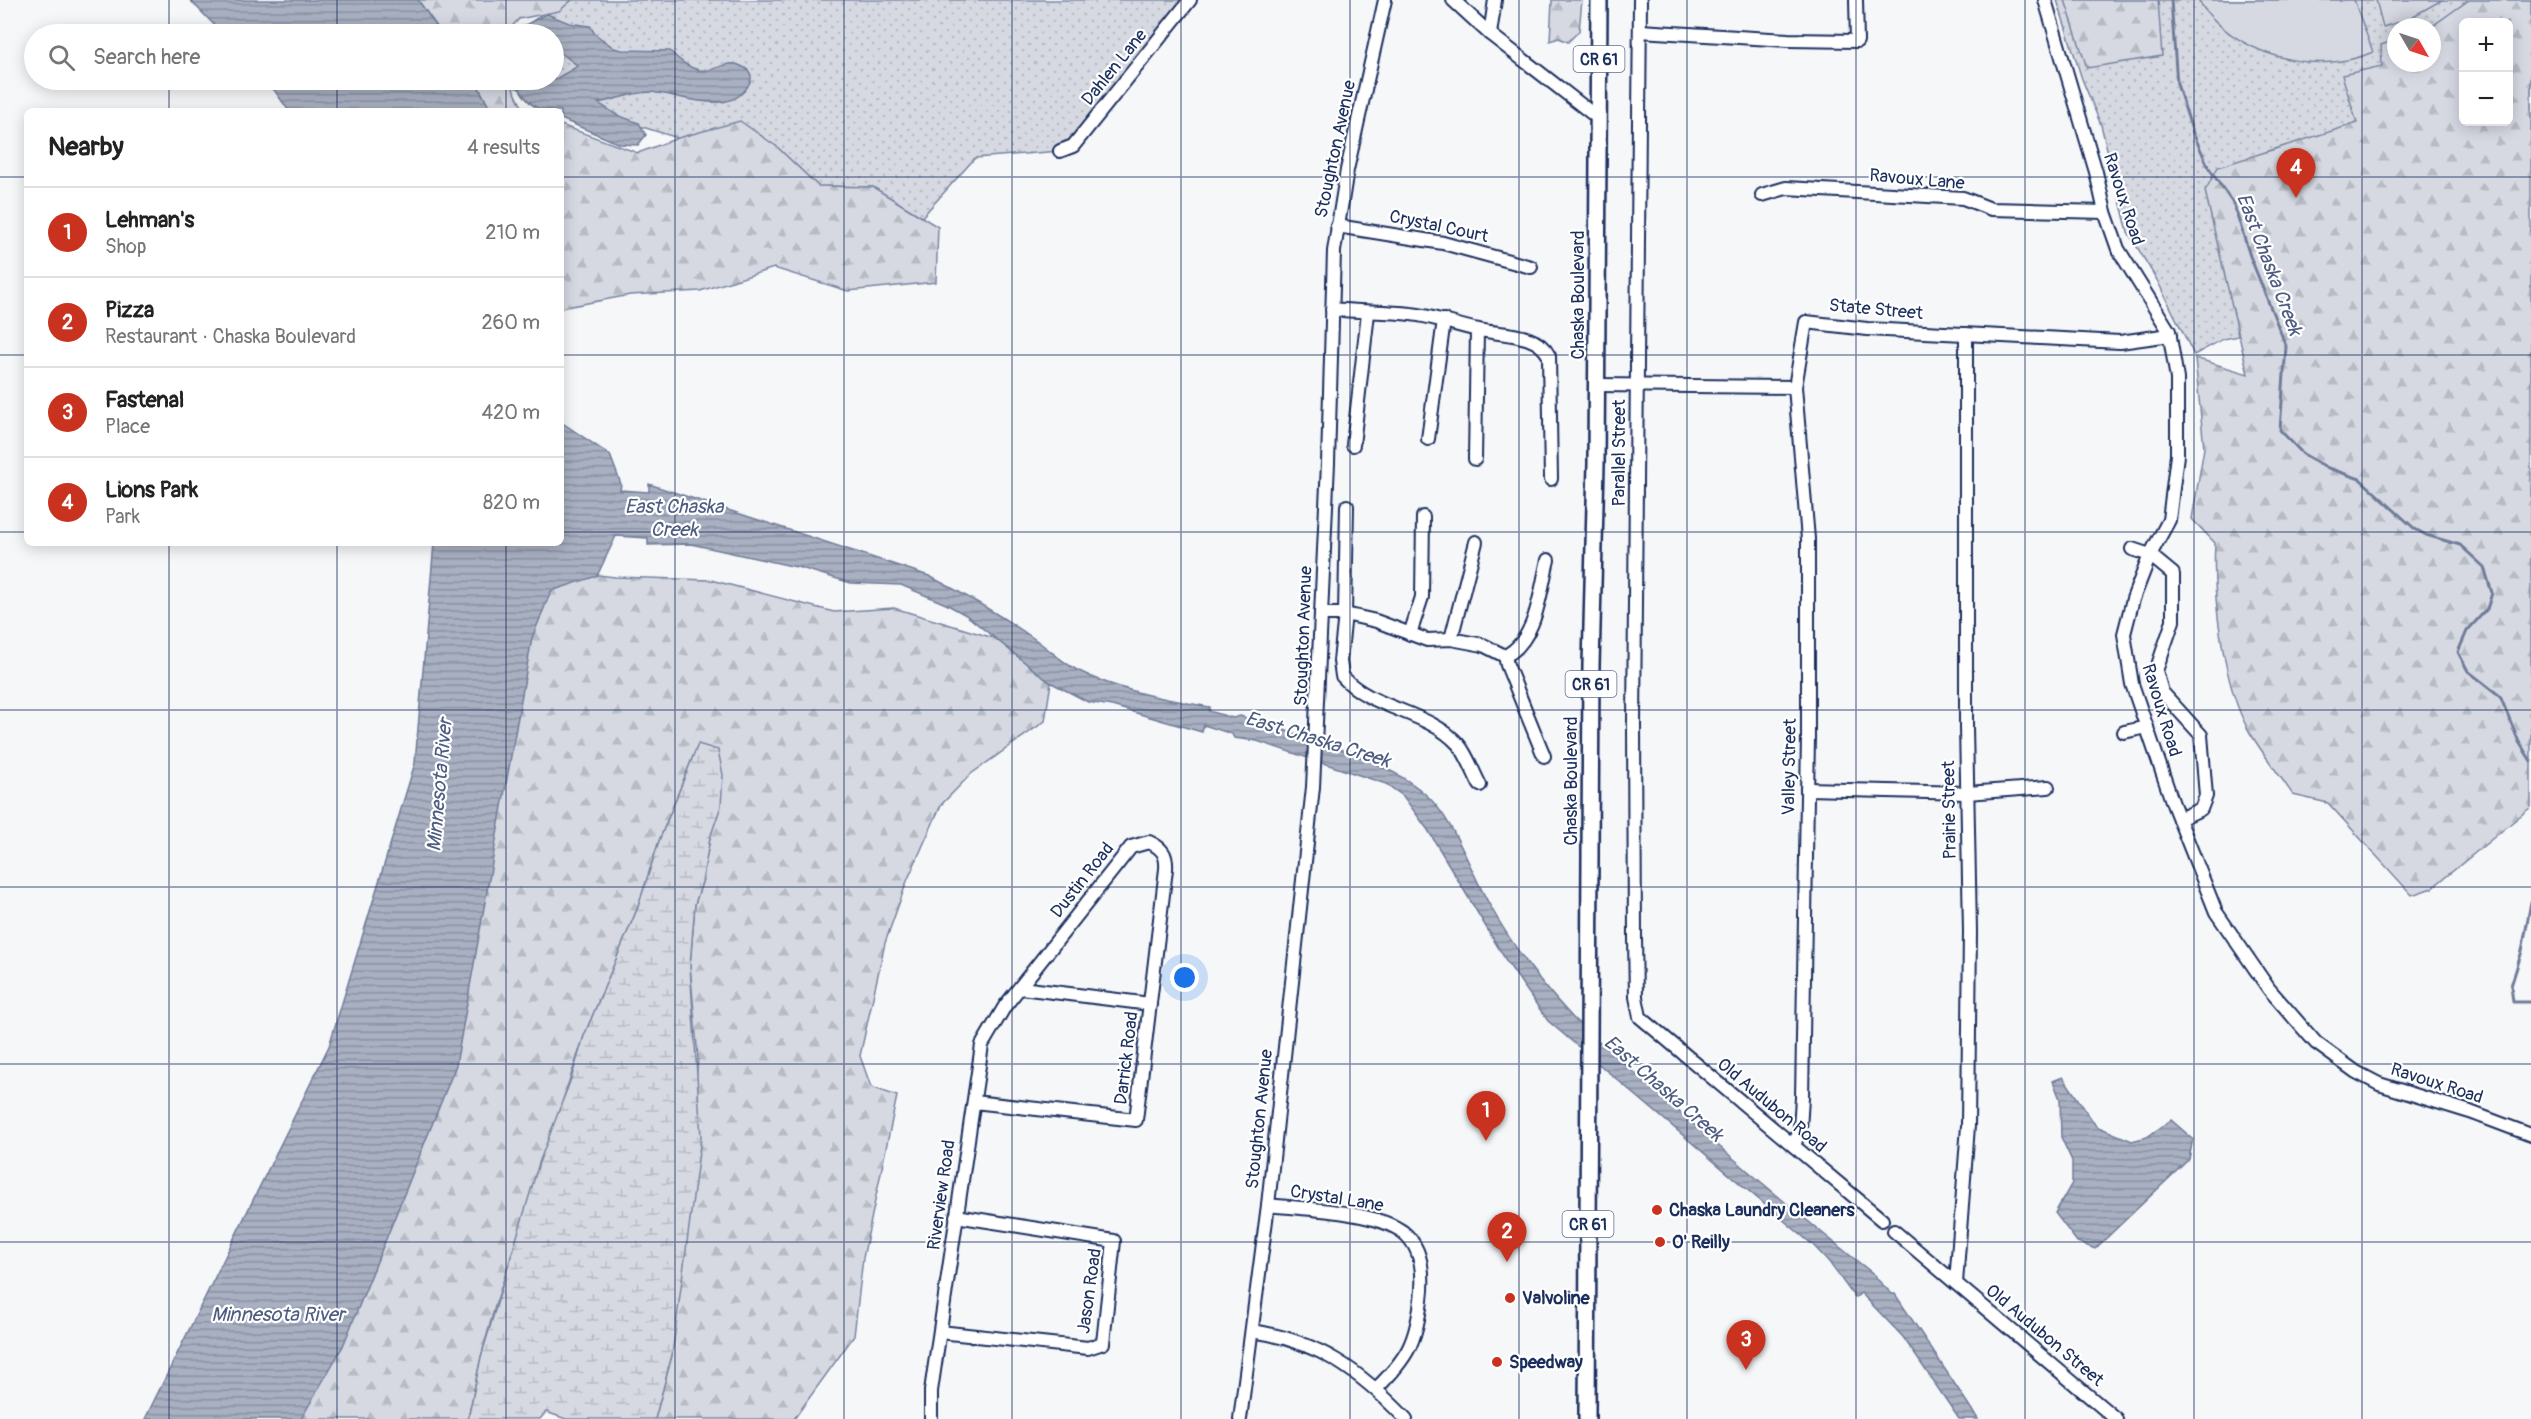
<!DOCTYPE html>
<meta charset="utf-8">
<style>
:root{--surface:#fff;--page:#f6f6f6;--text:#222;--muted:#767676;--line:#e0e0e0;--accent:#c8321e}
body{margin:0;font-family:Pangolin,sans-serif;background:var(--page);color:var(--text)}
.controls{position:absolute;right:18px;top:18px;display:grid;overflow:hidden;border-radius:9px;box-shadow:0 3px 15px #0003}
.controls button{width:54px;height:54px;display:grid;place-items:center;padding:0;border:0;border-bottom:2px solid var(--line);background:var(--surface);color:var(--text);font:30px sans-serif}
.compass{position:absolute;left:2387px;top:18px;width:54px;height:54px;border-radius:50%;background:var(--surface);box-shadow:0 3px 15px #0003;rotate:129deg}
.you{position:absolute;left:1185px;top:978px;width:21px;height:21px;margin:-15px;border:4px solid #fff;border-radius:50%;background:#1a73e8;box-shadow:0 0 0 9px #1a73e833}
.badge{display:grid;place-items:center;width:39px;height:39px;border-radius:50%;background:var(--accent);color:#fff;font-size:20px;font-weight:700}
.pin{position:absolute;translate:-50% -50px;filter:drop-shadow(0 2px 3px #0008)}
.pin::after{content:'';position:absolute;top:32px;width:21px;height:18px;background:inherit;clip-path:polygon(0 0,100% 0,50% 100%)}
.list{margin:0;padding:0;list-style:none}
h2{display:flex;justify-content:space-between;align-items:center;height:78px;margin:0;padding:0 24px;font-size:26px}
h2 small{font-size:20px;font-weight:400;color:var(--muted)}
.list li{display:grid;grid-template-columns:39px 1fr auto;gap:18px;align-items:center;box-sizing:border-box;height:90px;padding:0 24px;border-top:2px solid var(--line)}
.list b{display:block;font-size:22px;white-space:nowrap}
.list p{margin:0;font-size:20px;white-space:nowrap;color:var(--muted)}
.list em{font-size:20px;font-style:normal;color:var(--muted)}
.icon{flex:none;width:33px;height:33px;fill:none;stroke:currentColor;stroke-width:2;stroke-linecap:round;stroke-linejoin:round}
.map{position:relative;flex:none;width:2531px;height:1419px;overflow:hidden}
.search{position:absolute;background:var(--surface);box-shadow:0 3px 15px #0003;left:24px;top:24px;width:540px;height:66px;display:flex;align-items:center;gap:15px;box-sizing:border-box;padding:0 21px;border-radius:33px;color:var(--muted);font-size:22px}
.panel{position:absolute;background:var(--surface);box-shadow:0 3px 15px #0003;left:24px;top:108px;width:540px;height:438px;border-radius:9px}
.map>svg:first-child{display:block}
.grass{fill:url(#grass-dots);stroke:#7884a0;stroke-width:1.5;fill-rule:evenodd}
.forest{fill:url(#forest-firs);stroke:#7884a0;stroke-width:1.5;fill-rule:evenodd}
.wetland{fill:url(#wetland-marsh);stroke:#7884a0;stroke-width:1.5}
.garden{fill:#d6d9e2;stroke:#7884a0;stroke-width:1.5}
.water{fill:url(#water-rules);stroke:#707c99;stroke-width:1.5}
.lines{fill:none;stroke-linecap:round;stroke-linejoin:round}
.stream{stroke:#707c99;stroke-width:3}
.minor-casing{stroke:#1b2f5e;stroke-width:16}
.major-casing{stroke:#1b2f5e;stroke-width:20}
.minor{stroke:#fff;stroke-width:12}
.major{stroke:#fff;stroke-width:15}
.grid{fill:none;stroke:#1b2f5e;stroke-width:1.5;stroke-opacity:0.55}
.poi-dot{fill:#c8321e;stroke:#fff;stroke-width:2}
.labels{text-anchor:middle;stroke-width:4.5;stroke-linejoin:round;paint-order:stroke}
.shield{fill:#fff;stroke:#5f6d8e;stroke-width:1.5}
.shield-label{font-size:16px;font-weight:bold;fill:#1b2f5e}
.street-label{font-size:18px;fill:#1b2f5e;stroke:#fff}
.poi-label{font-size:18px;font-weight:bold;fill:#1b2f5e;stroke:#fff;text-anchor:start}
.water-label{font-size:20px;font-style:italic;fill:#4d5c81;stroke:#fff}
</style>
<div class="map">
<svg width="2531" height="1419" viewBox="0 0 2531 1419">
<defs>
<pattern id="grass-dots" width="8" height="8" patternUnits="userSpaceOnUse" patternTransform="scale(1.5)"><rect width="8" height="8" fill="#d6d9e2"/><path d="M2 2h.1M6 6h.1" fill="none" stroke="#b7bbc4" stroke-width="1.8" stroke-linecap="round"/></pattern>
<pattern id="forest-firs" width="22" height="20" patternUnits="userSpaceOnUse" patternTransform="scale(1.5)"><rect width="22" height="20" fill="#d6d9e2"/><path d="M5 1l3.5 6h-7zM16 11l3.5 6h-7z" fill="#b7bbc4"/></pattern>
<pattern id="wetland-marsh" width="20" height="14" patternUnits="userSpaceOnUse" patternTransform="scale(1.5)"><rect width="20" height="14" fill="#d6d9e2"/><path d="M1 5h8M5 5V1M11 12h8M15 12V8" fill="none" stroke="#b7bbc4"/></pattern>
<pattern id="water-rules" width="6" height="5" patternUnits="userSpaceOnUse" patternTransform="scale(1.5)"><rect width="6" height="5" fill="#a9b0c1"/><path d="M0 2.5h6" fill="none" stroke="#8990a0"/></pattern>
</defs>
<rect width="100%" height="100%" fill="#f6f7f9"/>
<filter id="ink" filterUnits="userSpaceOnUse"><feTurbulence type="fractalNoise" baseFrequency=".0167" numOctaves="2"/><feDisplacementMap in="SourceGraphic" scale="12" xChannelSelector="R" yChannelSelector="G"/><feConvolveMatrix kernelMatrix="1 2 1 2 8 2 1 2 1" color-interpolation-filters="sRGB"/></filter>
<g filter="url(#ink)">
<g class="grass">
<polygon points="562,0 1186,0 1060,151 975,158 922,217 873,187 818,186 776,146 678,138 491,80 554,80 554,34 527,25"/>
<path d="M2057 0H2531V164L2237 331 2238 336 2223 339 2194 355 2157 280 2128 232 2101 125 2082 79ZM2464 22H2508V122H2464ZM2396 27H2432V63H2396Z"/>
</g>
<g class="forest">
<polygon points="418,0 572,0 559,11 519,19 505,34 442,34"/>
<polygon points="1552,0 1582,0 1579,31 1568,42 1559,38 1550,41"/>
<polygon points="2065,0 2158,0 2162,56 2087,68"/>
<path d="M2469 0H2531V807L2432 888 2412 895 2328 803 2293 795C2279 774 2262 753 2249 731 2223 686 2212 594 2215 543L2192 519 2204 448 2195 358 2248 374 2205 191 2218 167 2357 123 2342 75 2382 66 2381 45 2396 40V63H2432L2431 27ZM2508 22V122H2464V22Z"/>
<polygon points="475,80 509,80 524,111 491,111"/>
<polygon points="740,121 776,146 818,186 873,187 938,227 936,282 848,291 774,268 700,291 630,295 561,308 561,125 638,153 678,138"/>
<polygon points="581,573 615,577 711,580 834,612 894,608 997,639 1051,682 1045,721 971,774 941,805 907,881 885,943 860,1056 871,1087 897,1096 863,1258 854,1336 794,1419 655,1419 672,1355 698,1058 690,966 695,904 702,882 710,838 698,744 659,841 638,907 584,1036 495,1306 481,1357 468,1419 299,1419 522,642 548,582"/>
</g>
<polygon class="wetland" points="698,744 718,750 723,775 721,806 710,838 702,882 695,904 690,966 701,1137 672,1355 655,1419 566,1419 546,1412 540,1419 468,1419 481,1357 539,1163 572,1076 584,1036 638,907 659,841"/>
<g class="garden">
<path d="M2198 0H2354L2373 52C2315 78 2232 54 2198 0Z"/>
<polygon points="2376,0 2442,0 2408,19 2383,27"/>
</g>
<g class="water">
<polygon points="190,0 418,0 442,34 223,34"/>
<path d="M547 14 569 23 590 26 595 34 614 48 622 50 670 51C709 92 720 53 743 67 749 70 753 75 750 82 732 121 677 92 648 92 632 93 614 100 598 103L617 115 639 123 646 135 638 145 620 144 561 119V111C538 111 531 108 519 88L554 80 578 66 561 53 554 54V34H513L517 29Z"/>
<polygon points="267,80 475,80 491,111 289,111"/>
<path d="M561 422 610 455 621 484 620 490 649 492V484L929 576C966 595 1002 616 1036 640 1050 650 1062 662 1077 670 1118 691 1165 699 1210 707L1209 711 1233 718 1240 716C1295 735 1380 755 1424 793 1453 817 1469 868 1488 902 1511 944 1542 985 1574 1019 1673 1107 1772 1194 1876 1276V1278L1892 1294H1895L1978 1419H1959L1903 1337 1861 1293 1855 1298 1829 1262 1814 1246 1548 1021 1507 962 1428 830 1403 796 1386 784 1257 741 1234 738 1232 734 1204 725 1202 732 1112 706 1088 702 1048 681 966 615 946 604 901 585 851 583 801 568 691 544 648 545V538L616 536 597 576 551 591 532 638 456 1065 343 1346 301 1419H145L329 1046 415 763 434 543H561Z"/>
<polygon points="2063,1077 2096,1126 2132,1141 2147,1137 2171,1120 2193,1139 2189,1159 2095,1249 2077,1242 2055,1213 2072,1183 2072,1161 2061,1137 2060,1099 2053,1081"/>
</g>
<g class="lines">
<g class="stream">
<polyline points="2171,0 2177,84 2193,133 2209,168 2234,205 2250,256 2286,346 2280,430 2303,454 2328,468 2360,479 2415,529 2426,535 2460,545 2484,567 2492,593 2487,609 2467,631 2458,652 2468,671 2500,696 2519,742 2531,761"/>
<polyline points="2531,902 2522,951 2511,986 2513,1002 2531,1002"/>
</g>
<defs>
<g id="minor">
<polyline points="1453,0 1490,34 1598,118"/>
<polyline points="1640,0 1634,725 1635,938 1636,997 1640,1017 1882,1220"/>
<polyline points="2045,0 2096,172 2105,212 2118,249 2169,331 2177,379 2177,455 2169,520 2150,555 2133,599 2124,634 2132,684 2173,804 2216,912 2269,989 2316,1043 2356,1072 2379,1084 2470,1112 2531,1135"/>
<polyline points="1640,31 1788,40 1857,41 1856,0"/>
<polyline points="1490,34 1495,0"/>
<polyline points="1060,151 1073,146 1190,0"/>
<polyline points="1762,195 1786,188 1963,198 1991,209 2105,212"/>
<polyline points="1337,226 1443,243 1531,267"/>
<path d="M1332 309C1358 312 1385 311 1411 314 1434 316 1456 326 1479 330 1502 335 1537 332 1549 356L1551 479"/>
<polyline points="1597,385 1795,387"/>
<polyline points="1428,439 1444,320"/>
<polyline points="1353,445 1368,313"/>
<polyline points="1475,459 1477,330"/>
<path d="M1347 506 1345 614 1340 661 1342 676C1372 710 1427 710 1458 744 1467 754 1473 772 1480 785"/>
<polyline points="2132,549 2150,555 2173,574 2173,621 2156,671 2162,692 2201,735 2206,796 2201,809 2179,819"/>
<path d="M1321 614H1345L1376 621 1427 640 1451 639 1483 645 1505 656C1537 640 1540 591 1548 560"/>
<polyline points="1410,634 1422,597 1423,517"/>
<polyline points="1451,639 1476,542"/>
<polyline points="1505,656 1507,665 1544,756"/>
<polyline points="2124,732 2147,727"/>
<polyline points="1807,789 1967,793 2048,787"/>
<polyline points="1021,988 1150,1004"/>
<polyline points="1794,1146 1800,1129 1802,1098 1808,737 1808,539 1795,387 1806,322 1867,329 2120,342 2170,335"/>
<path d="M1268 1205C1304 1209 1375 1211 1403 1232 1423 1248 1424 1277 1421 1300 1416 1343 1407 1358 1377 1388"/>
<polyline points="1894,1231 2116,1419"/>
<polyline points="1956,1283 1968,1126 1970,931 1966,727 1966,334"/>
<path d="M1252 1331C1319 1341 1360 1371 1406 1419"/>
<polyline points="940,1332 1088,1348 1103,1343 1114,1241 956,1216"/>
<path d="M931 1419V1391L982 1045 1005 1006 1131 847 1149 842C1162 848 1167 854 1166 869L1136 1120 974 1102"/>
<polyline points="1240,1419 1268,1205 1313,787 1328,463 1334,251 1347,170 1385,0"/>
</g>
<polyline id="major" points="1587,1419 1591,666 1596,464 1599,0"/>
</defs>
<use href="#minor" class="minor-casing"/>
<use href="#major" class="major-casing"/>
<use href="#minor" class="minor"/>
<use href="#major" class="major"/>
</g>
</g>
<path class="grid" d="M169 0V34M337 0V34M506 0V34M675 0V1419M844 0V1419M1012 0V1419M1181 0V1419M1350 0V1419M1519 0V1419M1687 0V1419M1856 0V1419M2025 0V1419M2194 0V1419M2362 0V1419M169 80V111M337 80V111M506 80V111M0 177H27M561 177H2531M0 355H27M561 355H2531M0 532H27M561 532H2531M169 543V1419M337 543V1419M506 543V1419M0 710H2531M0 887H2531M0 1064H2531M0 1242H2531"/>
<g class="poi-dot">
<circle cx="1657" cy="1210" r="6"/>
<circle cx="1660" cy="1242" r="6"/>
<circle cx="1510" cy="1298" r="6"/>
<circle cx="1497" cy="1362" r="6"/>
</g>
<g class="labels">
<g class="shield">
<rect x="1573.5" y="46" width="51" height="26" rx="4.5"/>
<rect x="1565.5" y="671" width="51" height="26" rx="4.5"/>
<rect x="1562.5" y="1211" width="51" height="26" rx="4.5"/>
</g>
<g class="shield-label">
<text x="1599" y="65">CR 61</text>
<text x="1591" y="690">CR 61</text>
<text x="1588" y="1230">CR 61</text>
</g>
<g class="street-label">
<text transform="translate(1114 67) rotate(-51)" y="6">Dahlen Lane</text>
<text transform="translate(1335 149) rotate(-78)" y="6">Stoughton Avenue</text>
<text transform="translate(1917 179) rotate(5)" y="6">Ravoux Lane</text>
<text transform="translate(2124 199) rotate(72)" y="6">Ravoux Road</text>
<text transform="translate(1439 226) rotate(12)" y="6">Crystal Court</text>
<text transform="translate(1578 295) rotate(-90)" y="6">Chaska Boulevard</text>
<text transform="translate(1876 309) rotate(5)" y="6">State Street</text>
<text transform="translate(1619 453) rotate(-90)" y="6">Parallel Street</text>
<text transform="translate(1303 636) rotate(-88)" y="6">Stoughton Avenue</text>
<text transform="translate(2162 710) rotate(73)" y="6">Ravoux Road</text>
<text transform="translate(1789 767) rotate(-89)" y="6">Valley Street</text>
<text transform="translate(1571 781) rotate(-90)" y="6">Chaska Boulevard</text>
<text transform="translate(1949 810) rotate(-91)" y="6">Prairie Street</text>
<text transform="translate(1082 880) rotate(-52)" y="6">Dustin Road</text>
<text transform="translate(1126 1058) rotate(-83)" y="6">Darrick Road</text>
<text transform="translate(2437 1083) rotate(18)" y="6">Ravoux Road</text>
<text transform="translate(1772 1105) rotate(40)" y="6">Old Audubon Road</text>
<text transform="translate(1259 1119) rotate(-84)" y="6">Stoughton Avenue</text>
<text transform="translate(941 1195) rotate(-82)" y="6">Riverview Road</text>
<text transform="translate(1337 1198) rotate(9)" y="6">Crystal Lane</text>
<text transform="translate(1089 1291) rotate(-82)" y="6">Jason Road</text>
<text transform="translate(2045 1335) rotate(40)" y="6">Old Audubon Street</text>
</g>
<g class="poi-label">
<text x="1669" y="1216">Chaska Laundry Cleaners</text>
<text x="1672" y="1248">O' Reilly</text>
<text x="1522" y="1304">Valvoline</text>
<text x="1509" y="1368">Speedway</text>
</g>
<g class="water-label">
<text transform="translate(2270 264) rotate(69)" y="7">East Chaska Creek</text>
<text x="674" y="513">East Chaska<tspan x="674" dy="23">Creek</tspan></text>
<text transform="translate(1318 739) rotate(17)" y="7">East Chaska Creek</text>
<text transform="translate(439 785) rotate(-85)" y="7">Minnesota River</text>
<text transform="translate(1664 1088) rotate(41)" y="7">East Chaska Creek</text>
<text x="278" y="1321">Minnesota River</text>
</g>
</g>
</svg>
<div class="controls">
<button>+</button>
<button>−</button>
</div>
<svg class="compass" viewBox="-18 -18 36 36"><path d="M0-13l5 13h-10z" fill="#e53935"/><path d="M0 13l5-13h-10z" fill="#767676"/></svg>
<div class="you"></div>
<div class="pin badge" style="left:1486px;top:1141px">1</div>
<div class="pin badge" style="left:1507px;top:1262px">2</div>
<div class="pin badge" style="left:1746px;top:1370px">3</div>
<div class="pin badge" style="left:2296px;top:198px">4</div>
<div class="search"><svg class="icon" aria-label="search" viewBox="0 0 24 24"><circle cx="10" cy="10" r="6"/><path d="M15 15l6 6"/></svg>Search here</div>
<section class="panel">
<h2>Nearby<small>4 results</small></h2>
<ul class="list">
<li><span class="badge">1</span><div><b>Lehman's</b><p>Shop</p></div><em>210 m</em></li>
<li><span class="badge">2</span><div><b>Pizza</b><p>Restaurant · Chaska Boulevard</p></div><em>260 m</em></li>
<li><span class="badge">3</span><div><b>Fastenal</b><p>Place</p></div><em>420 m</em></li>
<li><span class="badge">4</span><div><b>Lions Park</b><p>Park</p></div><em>820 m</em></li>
</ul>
</section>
</div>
